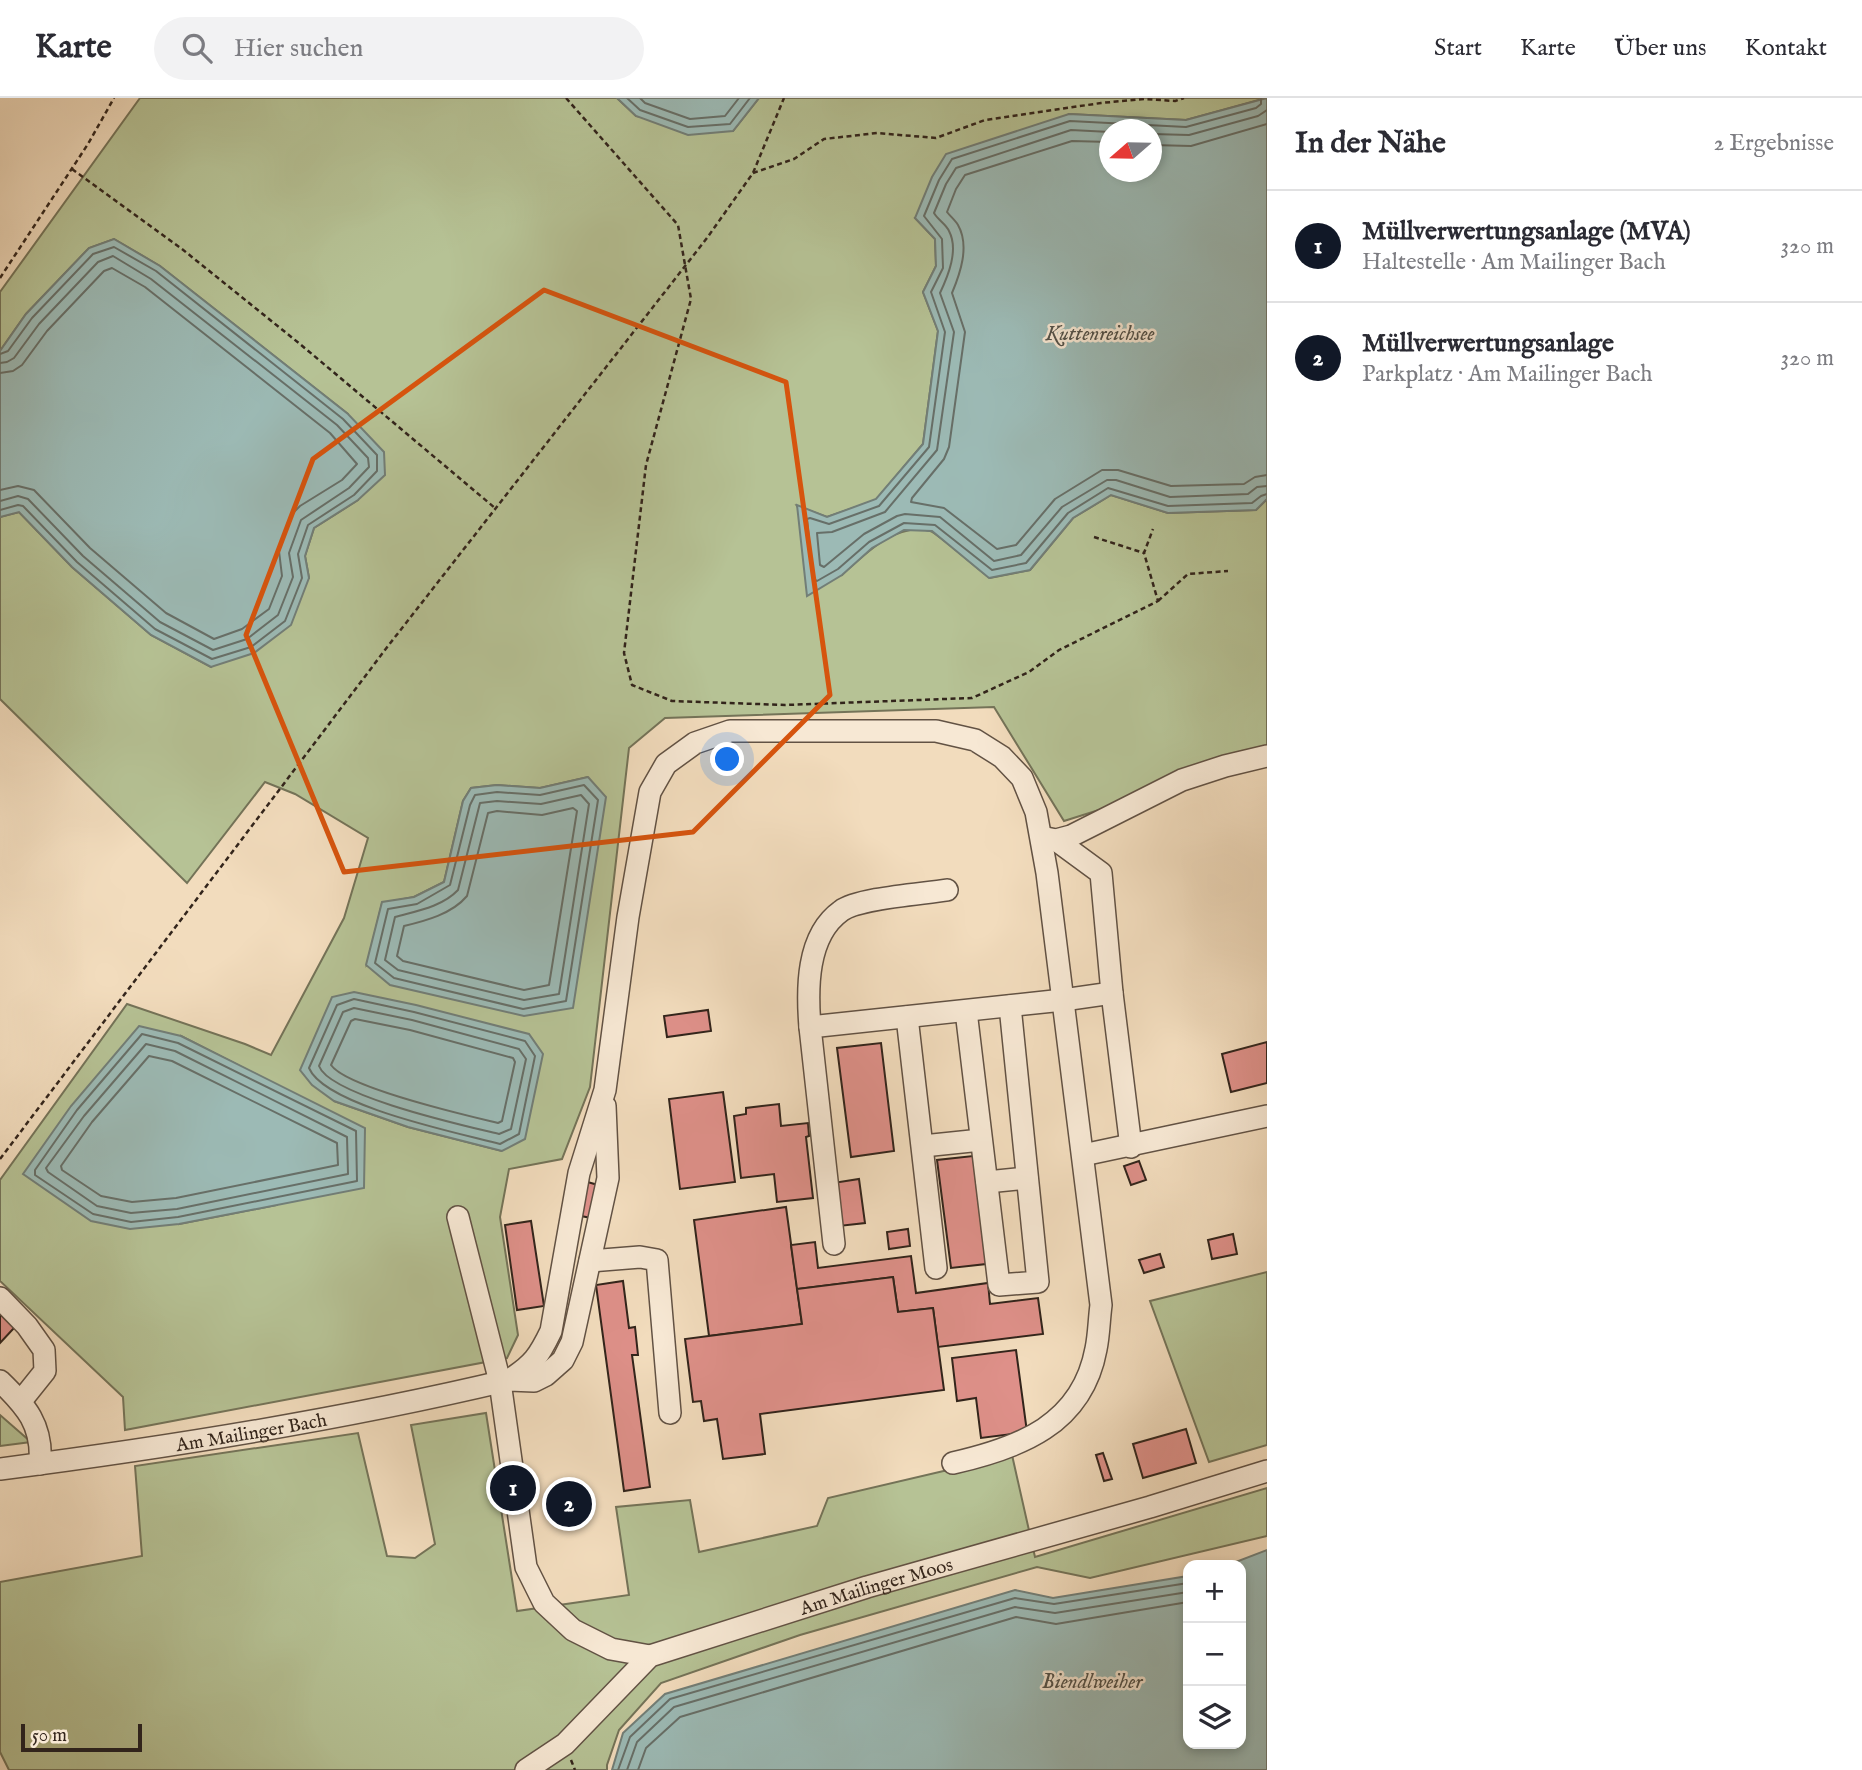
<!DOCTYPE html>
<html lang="de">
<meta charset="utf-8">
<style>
:root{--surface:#fff;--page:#f2f2f3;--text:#2b2b33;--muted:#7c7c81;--line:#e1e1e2;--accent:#111827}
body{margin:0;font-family:"IM FELL English",serif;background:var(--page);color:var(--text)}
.controls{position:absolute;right:21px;bottom:21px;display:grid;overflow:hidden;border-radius:14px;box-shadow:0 4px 10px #0003}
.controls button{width:63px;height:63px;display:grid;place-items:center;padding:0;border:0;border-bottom:2px solid var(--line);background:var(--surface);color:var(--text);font:35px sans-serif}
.compass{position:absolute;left:1099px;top:21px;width:63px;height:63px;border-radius:50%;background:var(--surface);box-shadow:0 4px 10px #0003;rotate:250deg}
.scale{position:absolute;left:21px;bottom:18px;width:121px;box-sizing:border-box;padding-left:7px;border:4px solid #32241b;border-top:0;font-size:19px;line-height:24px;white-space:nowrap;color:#32241b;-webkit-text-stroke:5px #f7e8d4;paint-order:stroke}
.you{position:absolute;left:728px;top:662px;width:24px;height:24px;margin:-18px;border:5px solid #fff;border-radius:50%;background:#1a73e8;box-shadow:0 0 0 10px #1a73e833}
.badge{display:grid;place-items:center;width:46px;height:46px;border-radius:50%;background:var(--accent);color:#fff;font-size:23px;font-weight:700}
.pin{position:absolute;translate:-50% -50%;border:4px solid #fff;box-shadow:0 2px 7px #0006}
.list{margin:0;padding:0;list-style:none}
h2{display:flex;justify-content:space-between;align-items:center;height:91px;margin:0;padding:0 28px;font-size:30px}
h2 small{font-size:23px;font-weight:400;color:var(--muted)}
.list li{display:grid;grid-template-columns:46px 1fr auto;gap:21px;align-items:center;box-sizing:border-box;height:112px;padding:0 28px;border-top:2px solid var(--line)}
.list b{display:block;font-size:26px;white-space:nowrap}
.list p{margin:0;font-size:23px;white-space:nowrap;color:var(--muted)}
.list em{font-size:23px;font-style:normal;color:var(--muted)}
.icon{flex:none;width:38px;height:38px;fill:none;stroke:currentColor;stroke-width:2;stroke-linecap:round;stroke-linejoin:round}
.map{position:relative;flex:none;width:1267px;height:1672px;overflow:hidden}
header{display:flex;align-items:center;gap:42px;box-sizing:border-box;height:98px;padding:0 35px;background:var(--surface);border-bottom:2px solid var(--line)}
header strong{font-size:33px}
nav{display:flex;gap:38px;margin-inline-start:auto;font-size:24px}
.search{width:490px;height:63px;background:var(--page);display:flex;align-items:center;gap:18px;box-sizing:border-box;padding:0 24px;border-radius:38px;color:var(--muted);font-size:26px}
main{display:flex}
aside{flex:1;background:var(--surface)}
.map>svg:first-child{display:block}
.green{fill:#b6c295;stroke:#747358;stroke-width:2;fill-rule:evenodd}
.water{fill:#9cbab5;stroke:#727e77;stroke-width:2;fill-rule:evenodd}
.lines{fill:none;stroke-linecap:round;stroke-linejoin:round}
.shore{stroke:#676f68;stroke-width:2}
.building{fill:#de9089;stroke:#32241b;stroke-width:2}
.minor-casing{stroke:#625244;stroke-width:24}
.path{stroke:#32241b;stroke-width:2.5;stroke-dasharray:5 3.5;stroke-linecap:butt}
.minor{stroke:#f7e8d4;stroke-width:21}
.marked{fill:none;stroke:#d6540e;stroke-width:5;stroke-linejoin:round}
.labels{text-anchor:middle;stroke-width:5;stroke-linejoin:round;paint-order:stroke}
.street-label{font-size:19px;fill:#32241b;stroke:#f7e8d4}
.water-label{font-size:21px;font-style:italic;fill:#525149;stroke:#f7e8d4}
</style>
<header>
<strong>Karte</strong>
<div class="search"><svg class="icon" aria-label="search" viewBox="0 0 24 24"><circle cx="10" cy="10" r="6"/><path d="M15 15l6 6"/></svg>Hier suchen</div>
<nav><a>Start</a><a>Karte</a><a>Über uns</a><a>Kontakt</a></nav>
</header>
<main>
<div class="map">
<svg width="1267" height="1672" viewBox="0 0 1267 1672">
<rect width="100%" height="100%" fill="#f2dcbd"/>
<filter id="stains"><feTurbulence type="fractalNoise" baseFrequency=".00286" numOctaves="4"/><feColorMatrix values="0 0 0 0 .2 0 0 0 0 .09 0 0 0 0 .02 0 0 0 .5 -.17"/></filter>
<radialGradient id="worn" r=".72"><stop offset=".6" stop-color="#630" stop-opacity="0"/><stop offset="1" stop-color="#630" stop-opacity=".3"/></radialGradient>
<g class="green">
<path d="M140 0H617L636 18 733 33 759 0H1266L1186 22 1069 16 915 120 935 141 936 168 923 194 938 233 923 346 876 402 827 419 797 408 842 477C865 456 895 424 930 433 936 434 980 473 990 480L1030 472 1073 420 1111 397 1168 415 1256 412 1267 401V659L1064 723 994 609 665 620 629 650 590 989 562 1061 509 1071 500 1119 518 1237 507 1260 125 1332 123 1299 0 1183V1082L127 906 245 946 271 957 344 820 368 740 295 696 265 684 187 785 0 601V419L19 414 72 469 151 537 211 569 309 480 305 458 314 430 358 402 348 316 160 168 114 141 89 150 26 216 0 253V194ZM588 679 367 867 382 805 414 799 444 784 463 703 471 690 497 687 540 690ZM181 938 279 988 277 1107 179 1126ZM334 1003 502 1053 408 1029Z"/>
<polygon points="1267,1174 1267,1347 1209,1364 1150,1203"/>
<polygon points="486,1315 517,1513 629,1497 616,1409 690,1402 699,1454 817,1428 828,1400 1012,1357 1035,1459 1267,1390 1267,1438 1090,1480 1037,1469 800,1537 661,1585 619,1632 607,1667 607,1672 9,1672 0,1654 0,1484 142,1458 135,1368 358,1335 387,1458 415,1460 435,1446 411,1327"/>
<polygon points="0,1317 31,1344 0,1348"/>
</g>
<g class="water">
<polygon points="617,0 759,0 733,33 688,37 636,18"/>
<path d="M1267 0V401L1256 412 1168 415 1111 397 1073 420 1030 472 989 480 932 433 904 432 872 450 842 477 807 498 797 407 827 419 876 401 923 346 938 233 923 194 936 168 935 141 915 120 932 79 946 56 1069 16 1186 22ZM1110 32H1152V74H1110Z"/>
<polygon points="114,141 160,168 348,316 384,354 385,377 358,402 314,430 305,458 309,480 291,527 254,555 211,569 151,537 72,469 19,414 0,419 0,253 26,216 89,150"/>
<polygon points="588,679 606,699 573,910 524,918 390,887 366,867 382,804 414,799 444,784 463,703 471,690 497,687 540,690"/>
<polygon points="354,894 416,907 529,936 543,956 525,1041 502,1053 408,1029 334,1003 312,987 300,972 332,899"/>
<polygon points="139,928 181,938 365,1030 364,1090 179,1126 130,1131 91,1123 23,1076 71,1008"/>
<polygon points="1267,1452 1267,1672 612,1672 623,1635 665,1596 1015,1492 1053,1500 1188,1478 1188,1646 1241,1646 1241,1467 1228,1467"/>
</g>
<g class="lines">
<g class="shore">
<polyline points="627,0 640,12 688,29 730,26 750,0"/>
<polyline points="640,0 645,5 690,21 725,18 739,0"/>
<polyline points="1261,0 1261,6 1256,10 1186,29 1070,23 952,61 939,82 924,118 942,141 943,170 931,194 945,234 929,349 879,408 829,426 810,420 807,421 813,481 817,483 838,471 869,444 904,425 935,427 992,472 1026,465 1068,415 1108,390 1168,408 1252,405 1261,398 1267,396"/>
<path d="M1110 34 1071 32 956 70 946 86 934 115C938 122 946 126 949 133 959 152 948 178 940 195L954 234 937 352 885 414 832 434 817 435 820 467 824 469 864 436 897 418 905 416 940 419 994 463 1021 457 1062 409 1107 382H1116L1170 399 1248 396 1257 389 1267 388"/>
<polyline points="1152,36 1189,37 1258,18 1267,12"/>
<path d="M1110 44 1072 43 965 77 956 91 947 114C950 118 955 122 958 127 970 148 960 176 952 195L965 234 949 349 944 361 912 400 911 404 944 410 997 451 1016 447 1055 401 1102 372H1118L1171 388 1244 386 1255 379 1267 377"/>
<polyline points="1152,47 1191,48 1267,26"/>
<polyline points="0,256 8,253 32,220 93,156 114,149 156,173 343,321 377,357 377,373 354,397 308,427 298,456 302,480 285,523 251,549 212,561 155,531 77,464 23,408 18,407 0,412"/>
<polyline points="0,265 7,264 14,260 39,226 98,164 113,158 151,181 337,327 368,360 369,369 349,390 301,422 289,455 293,479 278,517 247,541 213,552 160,524 83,458 28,401 18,398 0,403"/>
<polyline points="0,275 13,273 22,267 47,233 104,173 112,170 145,189 330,335 357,366 342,382 300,408 292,416 279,453 282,478 269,511 242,531 214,541 166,515 90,450 34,392 18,388 0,392"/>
<polygon points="584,687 598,702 566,903 523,911 394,880 375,865 388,811 417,806 450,787 470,707 475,697 497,694 540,697"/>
<path d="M581 697 589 706 559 896 524 902 398 872 385 862 395 819C416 813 442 809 458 792L480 705 497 703 541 706Z"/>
<path d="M573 710 577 713 549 887 524 892 403 863 397 858 404 828C425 823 452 816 467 798L488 715 497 713 542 717Z"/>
<path d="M354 901 414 914 525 943 535 958 519 1036 500 1046C459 1035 325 1008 309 970L337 907Z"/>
<path d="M354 910 412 922 519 951 526 961 511 1031 499 1036C466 1028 330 998 319 968L343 914Z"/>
<path d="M355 921 410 932 513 960 515 964 502 1023 498 1025C465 1017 347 990 331 967L351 923Z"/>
<polygon points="142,936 178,945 356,1033 357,1083 178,1119 131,1124 93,1116 35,1077 35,1072 77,1012"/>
<polygon points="146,946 175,953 347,1039 348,1076 177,1111 131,1115 97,1108 48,1074 46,1070 84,1018"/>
<polygon points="149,958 172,963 337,1045 338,1067 176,1100 132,1104 101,1098 62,1072 61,1068 92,1024"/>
<polyline points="618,1672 630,1639 670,1601 1015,1500 1054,1506 1188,1485"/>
<polyline points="627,1672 637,1644 674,1609 1015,1509 1055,1515 1188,1494"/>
<polyline points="638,1672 646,1650 680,1619 1016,1519 1056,1526 1188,1504"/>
</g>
</g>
<g class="building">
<polygon points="708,912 711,933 667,939 664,918"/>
<polygon points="1267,944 1267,985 1231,994 1222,956"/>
<polygon points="881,945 894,1053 851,1059 837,950"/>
<polygon points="723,994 735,1084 680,1091 669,1001"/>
<polygon points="779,1006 781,1028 808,1025 809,1038 806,1039 813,1100 777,1104 774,1076 741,1080 734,1018 746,1016 746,1010"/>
<polygon points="973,1058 986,1166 951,1170 937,1062"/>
<polygon points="1139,1063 1146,1082 1131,1087 1124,1068"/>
<polygon points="859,1081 865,1125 839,1128 833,1085"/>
<polygon points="584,1083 598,1087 591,1120 576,1117"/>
<polygon points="786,1109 802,1226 709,1238 694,1122"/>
<polygon points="531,1123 544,1208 517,1212 505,1127"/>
<polygon points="908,1131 910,1148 889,1151 887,1134"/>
<polygon points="1233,1136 1237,1156 1212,1161 1208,1142"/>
<polygon points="815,1144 818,1170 911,1158 916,1195 988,1185 990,1206 1038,1200 1043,1236 938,1249 933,1210 898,1214 893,1179 797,1191 791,1147"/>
<polygon points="1160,1156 1164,1169 1144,1175 1139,1162"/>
<polygon points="893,1179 898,1214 933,1210 944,1292 760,1316 765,1356 723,1361 717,1321 704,1323 701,1303 693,1304 685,1241 802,1226 797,1191"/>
<polygon points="623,1183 629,1230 635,1229 638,1257 632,1257 650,1389 624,1393 596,1187"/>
<polygon points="0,1216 14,1230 0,1245"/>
<polygon points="1016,1252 1027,1334 981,1340 976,1300 957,1303 952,1260"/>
<polygon points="1186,1331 1196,1365 1143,1380 1133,1346"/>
<polygon points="1103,1355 1112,1381 1104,1383 1096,1357"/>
</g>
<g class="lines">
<defs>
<g id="minor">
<polyline points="1046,740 1056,742 1071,738 1182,682 1225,668 1267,658"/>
<polyline points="1056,742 1101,775 1112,895 1131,1049"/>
<polyline points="966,913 999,1187 1038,1184 1010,908"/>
<polyline points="907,919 936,1170"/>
<path d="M810 929C807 892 806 838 841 813 858 800 923 796 947 792"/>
<polyline points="923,1048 981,1042"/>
<polyline points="1083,1057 1267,1018"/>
<polyline points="987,1084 1027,1080"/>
<polyline points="458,1119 500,1284 526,1469 544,1505 573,1532 611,1551 650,1558"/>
<polyline points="834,1146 810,929 1063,902 1112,895"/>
<polyline points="590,1163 640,1159 657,1162 670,1315"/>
<polyline points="0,1200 27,1228 44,1252 45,1273 21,1303"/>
<path d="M509 1282C533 1267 539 1258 551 1233L579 1075 605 992 628 819 650 694 666 666 695 645 730 633H936L975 642 1002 659 1022 680 1036 714 1047 775 1101 1207C1099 1222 1099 1237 1096 1251 1082 1327 1019 1350 953 1365"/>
<path d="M0 1283C26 1308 43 1327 40 1366"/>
<path id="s1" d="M0 1371C171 1349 341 1322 509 1282L534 1283 546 1277 563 1262 572 1244 608 1080 605 1008"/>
<path id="s2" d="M526 1672 565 1646 650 1558 867 1489 1150 1409 1267 1373"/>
</g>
</defs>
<use href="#minor" class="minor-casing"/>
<g class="path">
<polyline points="566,0 678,127 691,201 646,367 624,555 632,587 672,603 785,607 972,600 1029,574 1059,552 1158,503 1144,455 1153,431"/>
<polyline points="72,71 182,151 300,246 495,410"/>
<polyline points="753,75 794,61 824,41 877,35 936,40 985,22 1101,5 1144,1 1175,3 1184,0"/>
<polyline points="0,180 88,46 114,0"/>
<polyline points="1094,439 1144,455"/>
<polyline points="1158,503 1188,476 1228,473"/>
<polyline points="0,1061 388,548 707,140 753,75 784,0"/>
<polyline points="571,1662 575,1672"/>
</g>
<use href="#minor" class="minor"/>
</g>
<path class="marked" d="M544 192 786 284 830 597 693 734 344 774 246 537 313 361Z"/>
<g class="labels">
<g class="street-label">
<text dy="7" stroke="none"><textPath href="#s1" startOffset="254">Am Mailinger Bach</textPath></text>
<text dy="7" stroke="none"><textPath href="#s2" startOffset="406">Am Mailinger Moos</textPath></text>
</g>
<g class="water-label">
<text x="1100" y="242">Kuttenreichsee</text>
<text x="1092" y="1590">Biendlweiher</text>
</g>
</g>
<rect width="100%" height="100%" filter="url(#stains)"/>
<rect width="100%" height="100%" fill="url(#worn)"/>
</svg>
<div class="controls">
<button>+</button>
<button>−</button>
<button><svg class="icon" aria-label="layers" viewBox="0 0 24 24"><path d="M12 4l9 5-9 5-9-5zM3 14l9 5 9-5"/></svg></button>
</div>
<svg class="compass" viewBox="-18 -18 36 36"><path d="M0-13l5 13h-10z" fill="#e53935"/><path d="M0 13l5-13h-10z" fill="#7c7c81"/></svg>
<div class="scale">50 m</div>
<div class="you"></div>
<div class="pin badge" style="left:513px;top:1390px">1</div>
<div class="pin badge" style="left:569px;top:1406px">2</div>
</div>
<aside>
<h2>In der Nähe<small>2 Ergebnisse</small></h2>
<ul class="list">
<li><span class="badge">1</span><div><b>Müllverwertungsanlage (MVA)</b><p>Haltestelle · Am Mailinger Bach</p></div><em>320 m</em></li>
<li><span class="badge">2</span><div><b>Müllverwertungsanlage</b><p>Parkplatz · Am Mailinger Bach</p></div><em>320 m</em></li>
</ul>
</aside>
</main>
